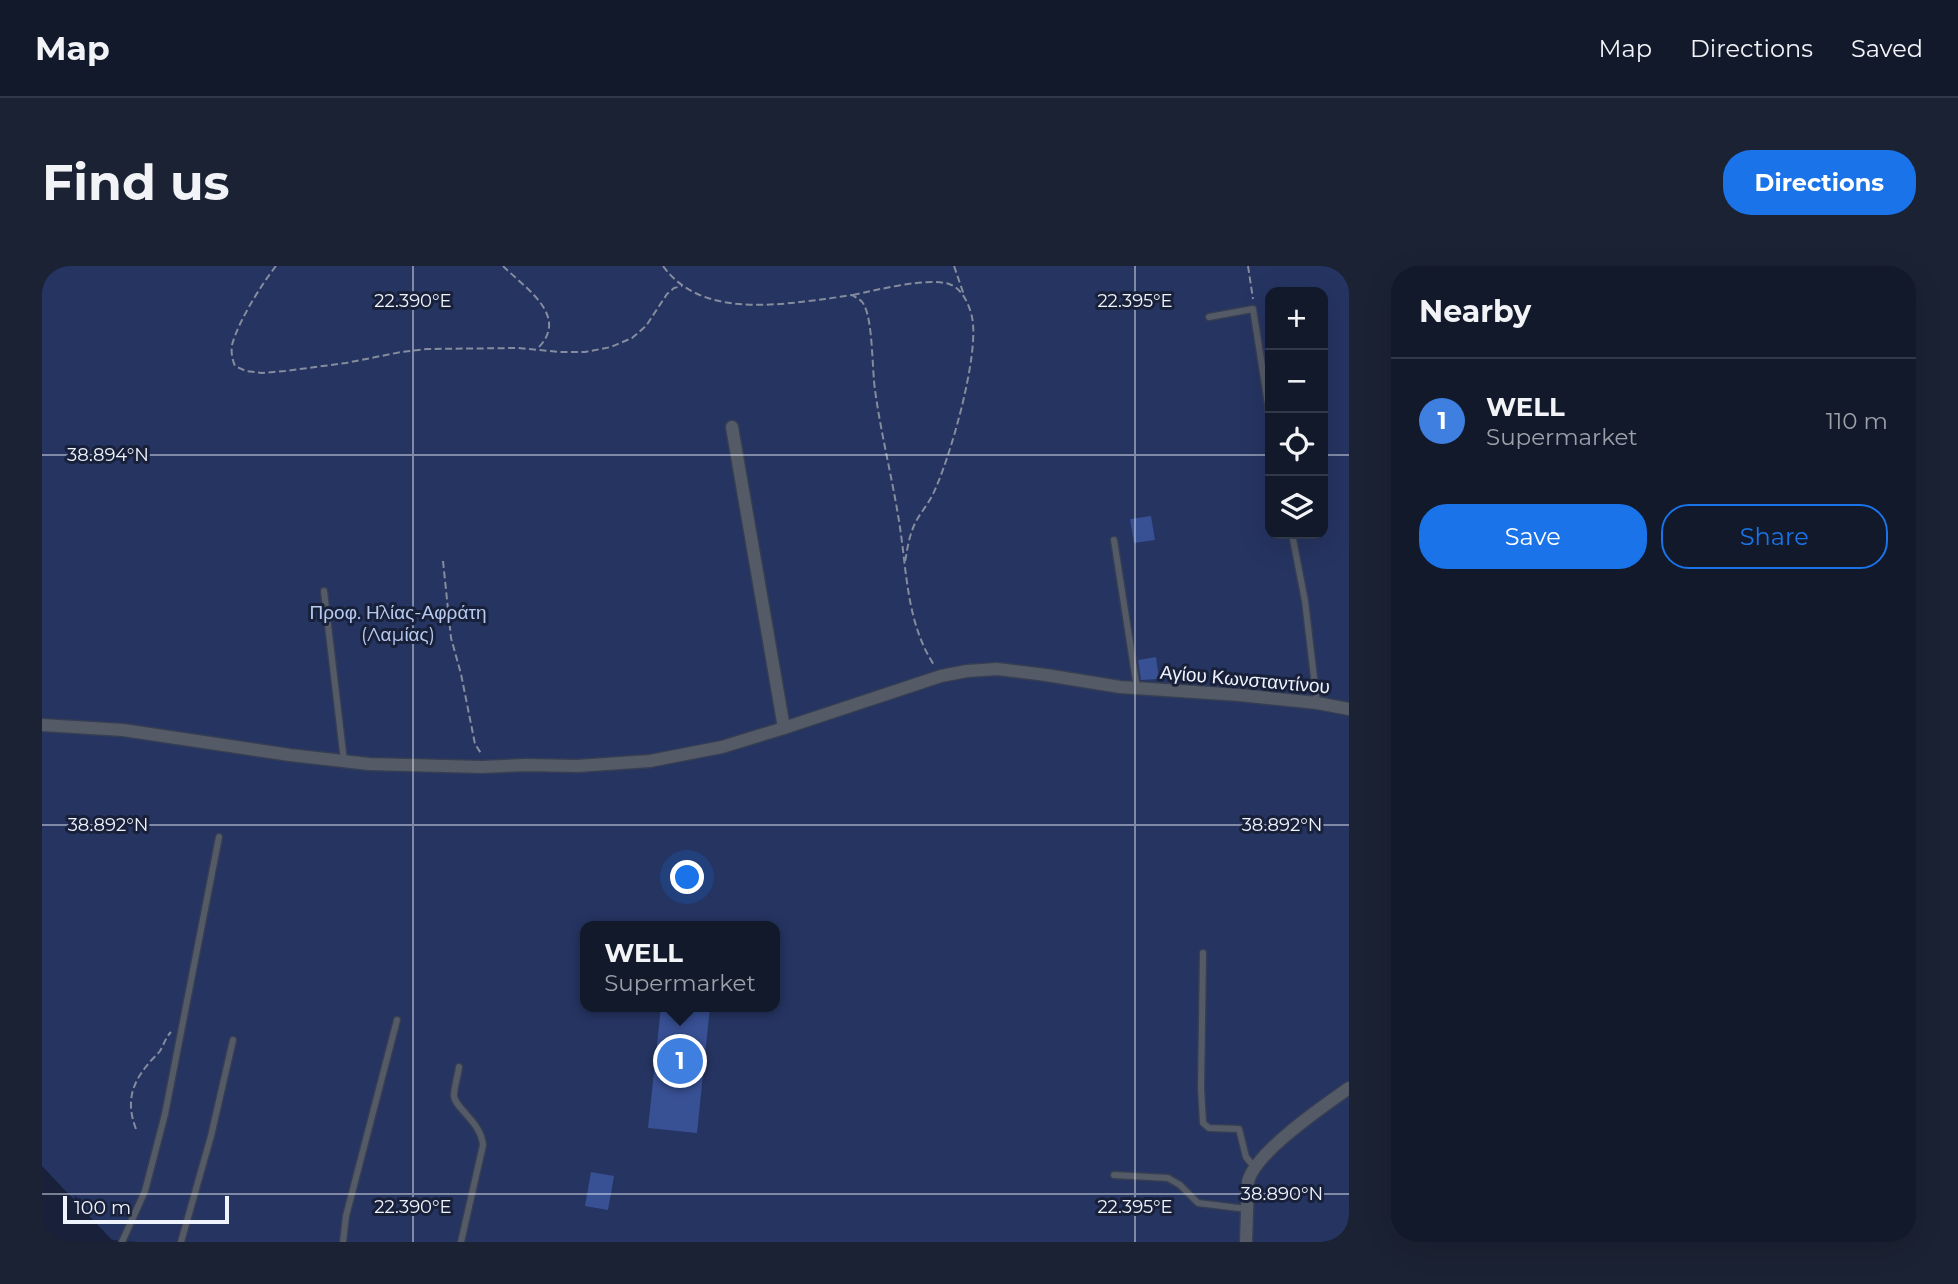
<!DOCTYPE html>
<meta charset="utf-8">
<style>
:root{--surface:#12192b;--page:#1b2233;--text:#f1f3f6;--muted:#9ca0a9;--line:#313847;--accent:#1a73e8}
body{margin:0;font-family:Montserrat,sans-serif;background:var(--page);color:var(--text)}
.controls{position:absolute;right:21px;top:21px;display:grid;overflow:hidden;border-radius:14px;box-shadow:0 7px 28px #0002}
.controls button{width:63px;height:63px;display:grid;place-items:center;padding:0;border:0;border-bottom:2px solid var(--line);background:var(--surface);color:var(--text);font:35px sans-serif}
.scale{position:absolute;left:21px;bottom:18px;width:166px;box-sizing:border-box;padding-left:7px;border:4px solid #eff3fd;border-top:0;font-size:19px;line-height:24px;white-space:nowrap;color:#eff3fd;-webkit-text-stroke:5px #182139;paint-order:stroke}
.you{position:absolute;left:646px;top:612px;width:24px;height:24px;margin:-18px;border:5px solid #fff;border-radius:50%;background:#1a73e8;box-shadow:0 0 0 10px #1a73e833}
.badge{display:grid;place-items:center;width:46px;height:46px;border-radius:50%;background:var(--accent);color:#fff;font-size:23px;font-weight:700}
.pin{position:absolute;translate:-50% -50%;border:4px solid #fff;box-shadow:0 2px 7px #0006}
.popup{position:absolute;left:538px;top:655px;width:200px;height:91px;box-sizing:border-box;display:grid;place-content:center;border-radius:14px;background:var(--surface);filter:drop-shadow(0 2px 5px #0005);font-size:23px;white-space:nowrap;color:var(--muted)}
.popup b{font-size:26px;color:var(--text)}
.popup::after{content:'';position:absolute;left:50%;top:100%;margin-left:-14px;border:14px solid transparent;border-top-color:var(--surface)}
.list{margin:0;padding:0;list-style:none}
h2{display:flex;justify-content:space-between;align-items:center;height:91px;margin:0;padding:0 28px;font-size:30px}
h2 small{font-size:23px;font-weight:400;color:var(--muted)}
.list li{display:grid;grid-template-columns:46px 1fr auto;gap:21px;align-items:center;box-sizing:border-box;height:126px;padding:0 28px;border-top:2px solid var(--line)}
.list b{display:block;font-size:26px;white-space:nowrap}
.list p{margin:0;font-size:23px;white-space:nowrap;color:var(--muted)}
.list em{font-size:23px;font-style:normal;color:var(--muted)}
.actions{display:flex;gap:14px;padding:21px 28px}
.actions a{flex:1;padding:16px 0;border:2px solid var(--accent);border-radius:28px;text-align:center;font-size:24px;color:var(--accent)}
.actions .main{background:var(--accent);color:#fff}
.icon{flex:none;width:38px;height:38px;fill:none;stroke:currentColor;stroke-width:2;stroke-linecap:round;stroke-linejoin:round}
.map{position:relative;flex:none;width:1307px;height:976px;overflow:hidden;border-radius:28px}
header{display:flex;align-items:center;gap:42px;box-sizing:border-box;height:98px;padding:0 35px;background:var(--surface);border-bottom:2px solid var(--line)}
header strong{font-size:33px}
nav{display:flex;gap:38px;margin-inline-start:auto;font-size:24px}
.intro{display:flex;align-items:center;justify-content:space-between;box-sizing:border-box;height:168px;padding:0 42px}
h1{margin:0;font-size:49px}
.button{padding:18px 32px;border-radius:28px;background:var(--accent);color:#fff;font-size:24px;font-weight:700}
main{display:flex;gap:42px;padding:0 42px}
aside{flex:1;background:var(--surface);border-radius:28px;box-shadow:0 7px 28px #0002}
.map>svg:first-child{display:block}
.green{fill:#253461;fill-rule:evenodd}
.building{fill:#385094}
.lines{fill:none;stroke-linecap:round;stroke-linejoin:round}
.lane-casing{stroke:#363e54;stroke-width:9}
.street-casing{stroke:#363e54;stroke-width:15}
.primary-casing{stroke:#363e54;stroke-width:22}
.path{stroke:#858c9d;stroke-width:2;stroke-dasharray:7 3.5;stroke-linecap:butt}
.lane{stroke:#545a66;stroke-width:6}
.street{stroke:#545a66;stroke-width:12}
.primary{stroke:#8691ab;stroke-width:19}
.ticks{fill:none;stroke:#eff3fd;stroke-width:2;stroke-opacity:0.45}
.labels{text-anchor:middle;stroke-width:6;stroke-linejoin:round;paint-order:stroke}
.park-label{font-size:19px;fill:#b8c9f0;stroke:#182139}
.street-label{font-size:19px;fill:#eff3fd;stroke:#182139}
.ticks-label{font-size:18px;text-anchor:middle;fill:#eff3fd;stroke:#182139;stroke-width:6;stroke-linejoin:round;paint-order:stroke}
</style>
<header>
<strong>Map</strong>
<nav><a>Map</a><a>Directions</a><a>Saved</a></nav>
</header>
<div class="intro"><h1>Find us</h1><a class="button">Directions</a></div>
<main>
<div class="map">
<svg width="1307" height="976" viewBox="0 0 1307 976">
<rect width="100%" height="100%" fill="#182139"/>
<path class="green" d="M0 0H1307V976H96L70 974 0 900ZM1228 26H1281V268H1228ZM544 660H732V741H544Z"/>
<g class="building">
<polygon points="1109,250 1113,274 1092,277 1088,253"/>
<polygon points="1114,391 1117,413 1099,414 1096,394"/>
<polygon points="619,741 668,741 655,867 606,862"/>
<polygon points="549,906 572,910 566,944 543,940"/>
</g>
<g class="lines">
<defs>
<g id="lane">
<polyline points="1167,51 1211,43 1228,151"/>
<polyline points="1250,268 1263,335 1275,437"/>
<polyline points="1072,274 1095,422"/>
<polyline points="282,325 302,495"/>
<polyline points="1161,687 1159,822 1161,857 1167,862 1197,863 1204,891 1213,902"/>
<path d="M417 801C416 810 412 821 412 830 413 842 439 856 441 879L419 976"/>
<polyline points="1072,909 1126,912 1138,919 1156,937 1205,943"/>
<polyline points="80,976 103,925 123,848 177,571"/>
<polyline points="139,976 169,870 191,774"/>
<polyline points="301,976 304,950 355,754"/>
</g>
<g id="street">
<polyline points="690,161 742,462"/>
<polyline points="0,459 81,464 248,489 327,498 440,501 483,499 535,500 608,495 680,481 742,462 899,410 925,405 955,403 1004,409 1078,421 1197,429 1275,437 1307,443"/>
<path d="M1204 976 1206 916C1212 887 1283 839 1307 822"/>
</g>
<polyline id="primary" points="0,976 1,976"/>
</defs>
<use href="#lane" class="lane-casing"/>
<use href="#street" class="street-casing"/>
<use href="#primary" class="primary-casing"/>
<g class="path">
<path d="M234 0C219 19 196 56 190 79 189 86 190 93 193 100L204 105 220 107 243 105 304 97 359 86 385 83 476 82 518 86H543L569 81 590 72 604 60 625 28 632 22 640 20"/>
<path d="M461 0C483 22 528 50 496 82"/>
<path d="M621 0C657 50 729 40 783 33 792 32 801 30 810 29 815 32 820 34 822 39 831 55 830 104 833 124 839 168 850 211 857 255 865 304 864 356 892 399"/>
<polyline points="912,0 922,29"/>
<polyline points="1206,0 1211,33"/>
<path d="M811 29C835 24 885 11 907 18 920 22 927 38 930 51 938 88 908 193 891 228 885 241 874 251 870 265 866 275 865 286 863 296"/>
<polyline points="401,295 409,372 419,408 433,478 440,489"/>
<path d="M94 863C84 837 89 818 107 797 110 793 115 789 118 785 122 778 124 771 129 766"/>
</g>
<use href="#lane" class="lane"/>
<use href="#street" class="street"/>
<use href="#primary" class="primary"/>
</g>
<path class="ticks" d="M371 0V976M1093 0V976M0 189H1228M1281 189H1307M0 559H1307M0 928H1307"/>
<g class="labels">
<g class="park-label">
<text x="356" y="353">Προφ. Ηλίας-Αφράτη<tspan x="356" dy="22">(Λαμίας)</tspan></text>
</g>
<g class="street-label">
<text transform="translate(1203 413) rotate(5)" y="7">Αγίου Κωνσταντίνου</text>
</g>
</g>
<g class="ticks-label">
<text x="371" y="41">22.390°E</text>
<text x="1093" y="41">22.395°E</text>
<text x="66" y="195">38.894°N</text>
<text x="66" y="565">38.892°N</text>
<text x="1240" y="565">38.892°N</text>
<text x="1240" y="934">38.890°N</text>
<text x="371" y="947">22.390°E</text>
<text x="1093" y="947">22.395°E</text>
</g>
</svg>
<div class="controls">
<button>+</button>
<button>−</button>
<button><svg class="icon" aria-label="locate" viewBox="0 0 24 24"><circle cx="12" cy="12" r="6"/><path d="M12 2v4M12 18v4M2 12h4M18 12h4"/></svg></button>
<button><svg class="icon" aria-label="layers" viewBox="0 0 24 24"><path d="M12 4l9 5-9 5-9-5zM3 14l9 5 9-5"/></svg></button>
</div>
<div class="scale">100 m</div>
<div class="you"></div>
<div class="pin badge" style="left:638px;top:795px;background:#3f7fe0">1</div>
<div class="popup"><b>WELL</b>Supermarket</div>
</div>
<aside>
<h2>Nearby<small></small></h2>
<ul class="list">
<li><span class="badge" style="background:#3f7fe0">1</span><div><b>WELL</b><p>Supermarket</p></div><em>110 m</em></li>
</ul>
<div class="actions"><a class="main">Save</a><a>Share</a></div>
</aside>
</main>
